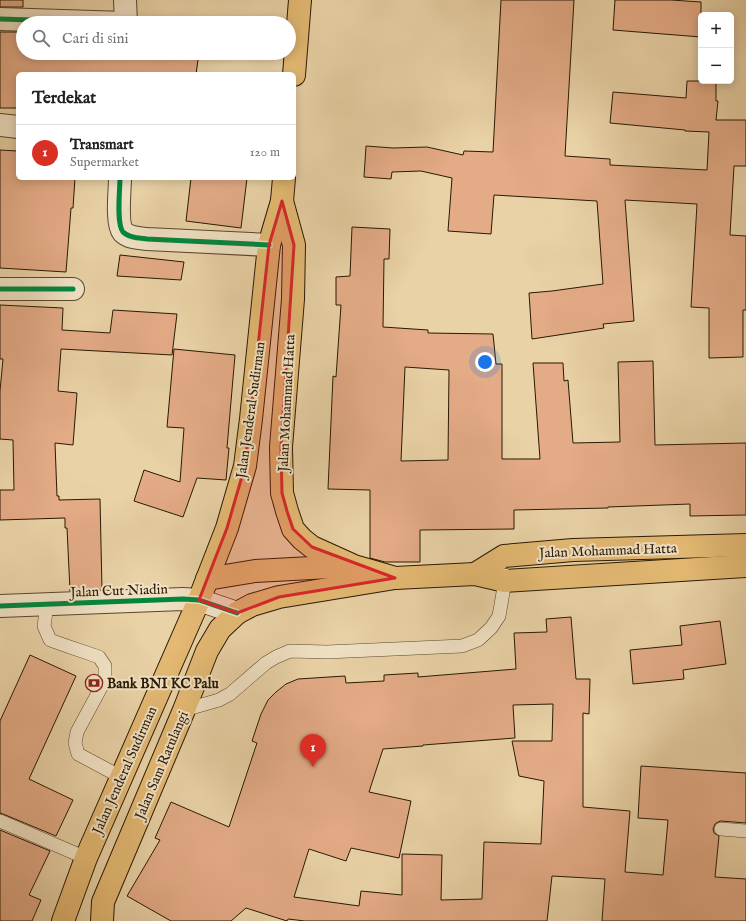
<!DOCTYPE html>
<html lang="id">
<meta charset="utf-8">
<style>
:root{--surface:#fff;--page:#f6f6f6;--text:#202124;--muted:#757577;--line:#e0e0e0;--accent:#d93025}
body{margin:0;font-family:"IM FELL English",serif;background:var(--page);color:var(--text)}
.controls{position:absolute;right:12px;top:12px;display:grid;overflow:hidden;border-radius:6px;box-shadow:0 2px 10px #0003}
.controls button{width:36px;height:36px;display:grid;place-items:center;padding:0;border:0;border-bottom:1px solid var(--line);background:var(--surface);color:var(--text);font:20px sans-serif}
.you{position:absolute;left:485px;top:362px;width:14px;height:14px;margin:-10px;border:3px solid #fff;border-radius:50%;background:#1a73e8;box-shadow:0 0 0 6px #1a73e833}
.badge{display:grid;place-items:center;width:26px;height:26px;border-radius:50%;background:var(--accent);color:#fff;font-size:13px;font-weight:700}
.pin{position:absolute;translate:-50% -33px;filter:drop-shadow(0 1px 2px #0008)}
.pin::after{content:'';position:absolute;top:21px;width:14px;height:12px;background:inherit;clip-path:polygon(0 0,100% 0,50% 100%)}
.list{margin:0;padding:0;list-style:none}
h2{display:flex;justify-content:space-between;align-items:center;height:52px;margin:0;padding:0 16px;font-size:17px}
h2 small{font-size:13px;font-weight:400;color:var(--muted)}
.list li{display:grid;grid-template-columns:26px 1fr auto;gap:12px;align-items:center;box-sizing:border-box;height:56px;padding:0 16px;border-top:1px solid var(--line)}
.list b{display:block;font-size:15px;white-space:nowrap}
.list p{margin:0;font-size:13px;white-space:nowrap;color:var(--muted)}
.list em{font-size:13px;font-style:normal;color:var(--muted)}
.icon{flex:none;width:22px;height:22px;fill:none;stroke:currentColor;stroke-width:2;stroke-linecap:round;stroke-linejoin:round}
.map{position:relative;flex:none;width:746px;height:921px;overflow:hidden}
.search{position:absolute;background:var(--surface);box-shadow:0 2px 10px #0003;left:16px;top:16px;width:280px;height:44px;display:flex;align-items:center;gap:10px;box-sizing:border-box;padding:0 14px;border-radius:22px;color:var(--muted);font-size:15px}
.panel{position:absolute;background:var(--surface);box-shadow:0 2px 10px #0003;left:16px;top:72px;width:280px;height:108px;border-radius:6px}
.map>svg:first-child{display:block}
.building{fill:#e3ab86;stroke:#291903;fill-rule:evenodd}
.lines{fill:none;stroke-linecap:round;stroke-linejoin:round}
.lane-casing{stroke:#59472c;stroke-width:14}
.street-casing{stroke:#59472c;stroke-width:24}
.primary-casing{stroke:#291903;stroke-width:24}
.highway-casing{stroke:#291903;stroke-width:24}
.lane{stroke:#f1e2c5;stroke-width:13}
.street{stroke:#f1e2c5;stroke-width:22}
.primary{stroke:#e4b973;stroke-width:22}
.highway{stroke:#e4b973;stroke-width:22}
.cycleway-casing{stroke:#f1e2c5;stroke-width:8}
.cycleway{stroke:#00873e;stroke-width:5}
.marked{fill:#d62828;fill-opacity:0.2;stroke:#d62828;stroke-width:3;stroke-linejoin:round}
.labels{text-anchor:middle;stroke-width:4;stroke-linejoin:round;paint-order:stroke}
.street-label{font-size:14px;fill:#291903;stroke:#f1e2c5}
.poi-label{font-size:14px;font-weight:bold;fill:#291903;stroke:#f1e2c5;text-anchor:start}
</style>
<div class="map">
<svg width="746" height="921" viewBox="0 0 746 921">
<rect width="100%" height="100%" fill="#e9d2a6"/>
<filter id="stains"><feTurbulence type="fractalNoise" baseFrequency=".005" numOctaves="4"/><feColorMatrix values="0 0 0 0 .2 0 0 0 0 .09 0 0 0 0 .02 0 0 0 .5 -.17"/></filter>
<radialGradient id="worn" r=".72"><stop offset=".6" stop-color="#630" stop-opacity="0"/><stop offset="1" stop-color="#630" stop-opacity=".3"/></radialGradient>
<g class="building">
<rect x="0" y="0" width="23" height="7"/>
<polygon points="501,0 574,0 565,156 610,159 610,165 707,170 709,132 685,131 685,130 610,123 613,92 686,98 687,81 716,81 716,101 718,101 716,120 746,120 746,166 734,166 730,235 746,236 746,310 743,310 743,357 709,358 709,308 691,307 697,204 625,200 634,321 603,324 604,328 532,339 529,293 552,291 603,284 597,201 494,195 491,234 448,231 452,178 421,171 392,172 391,179 364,177 366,146 393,148 427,147 463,155 464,151 493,152"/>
<polygon points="615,0 671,0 701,2 701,37 613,30"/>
<polygon points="0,32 23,32 23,53 199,53 196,74 18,74 18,108 0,108"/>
<polygon points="0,150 18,151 18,178 75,178 73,208 71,208 66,272 0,268"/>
<polygon points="191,178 247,178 241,228 186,221"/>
<path d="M352 227 390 229 389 259H384L383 327 428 330V333L493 334 496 364H502V459H540L533 363H563L564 381 568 380 573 443 620 442 618 362 653 361 655 445 746 443V515L690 516V504L608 507V508L514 510V529L420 530V562H385L370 558V490L328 489 333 376 336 377 341 305H336V277L350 276ZM405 367 449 370 448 460 401 461Z"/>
<polygon points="120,255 184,262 181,280 117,276"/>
<polygon points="0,305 63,308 62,330 110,333 113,310 177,314 172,355 61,349 58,391 77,393 73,445 55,443 57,496 59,496 59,500 100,499 102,590 70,591 67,528 65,528 65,518 0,520 0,490 14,490 13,440 0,439 0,391 3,359 0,359"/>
<polygon points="174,349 235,355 227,448 229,448 226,480 197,478 183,517 134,501 144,470 180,482 184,428 167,427"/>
<path d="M571 617 576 679H590L589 714 583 713V807L630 811 625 872 663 875 668 820 638 818 641 766 746 773V823L721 821 718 822 715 824 713 829 714 833 719 836 715 877 746 879V921H602L605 879 552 876 547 921H305L288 919 287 921 246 908 231 921H171L127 896 160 840 155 838 171 802 229 827 257 743 252 741 261 714 268 700 276 692 286 684 298 679 345 676 346 683 384 681V675L418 673V677L516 669 514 633 547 632 546 619ZM553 704 552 741H512L519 776 544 781 541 844 484 842 482 899 441 900 442 855 402 854V895L361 891 359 906 294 897 309 849 346 861 351 848 399 858 411 801 369 792 383 749 423 746V745L515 738 513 705Z"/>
<polygon points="720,621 726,664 683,670 684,679 633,684 630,650 682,645 680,626"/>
<polygon points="30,655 76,676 29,779 73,800 56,836 3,814 0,813 0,721"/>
<polygon points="0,830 50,851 29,895 41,900 32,921 0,921"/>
</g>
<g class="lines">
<defs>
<g id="lane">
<polyline points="47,605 44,626 50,640 64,645 99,657 105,666 105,680 77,732 75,743 78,754 121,777"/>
<polyline points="184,710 219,700 230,694 266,663 276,657 290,651 327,652 462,646 478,640 491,628 499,616 505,581 505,575"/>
<polyline points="0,821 86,858"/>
<polyline points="721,829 746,831"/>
</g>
<g id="street">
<polyline points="125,0 126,23"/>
<polyline points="0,19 125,23"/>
<polyline points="0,125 18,127"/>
<path d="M120 178C120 190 116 223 123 232 129 238 139 238 147 239L269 245"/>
<polyline points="0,289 73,289"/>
<polyline points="0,606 183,599 199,600 237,613"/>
</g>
<g id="primary">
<polyline points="475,574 504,556 573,550 746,545"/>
<polyline points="395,578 475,574 505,581 746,566"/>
</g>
<g id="highway">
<polyline points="294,75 300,0"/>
<polyline points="282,201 294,245 293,299 281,447 282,493 287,511 293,529 302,539 312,547 354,566 392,577"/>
<polyline points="207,579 255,571 349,566"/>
<polyline points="63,921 86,858 199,600 227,528 245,466 251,419 269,245 282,201 284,178"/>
<polyline points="102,921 103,902 184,710 207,651 220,629 237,613 252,605 279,597 395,578"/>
</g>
</defs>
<use href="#lane" class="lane-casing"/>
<use href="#street" class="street-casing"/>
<use href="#primary" class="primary-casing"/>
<use href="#highway" class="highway-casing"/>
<use href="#lane" class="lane"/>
<use href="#street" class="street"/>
<use href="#primary" class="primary"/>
<use href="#highway" class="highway"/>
<defs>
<g id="cycleway">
<polyline points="0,19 125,23"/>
<path d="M120 178C120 190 116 223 123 232 129 238 139 238 147 239L269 245"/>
<polyline points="0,289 73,289"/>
<polyline points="0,606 183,599 199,600 237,613"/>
</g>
</defs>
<use href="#cycleway" class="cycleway-casing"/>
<use href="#cycleway" class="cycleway"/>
</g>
<path class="marked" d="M282 201 294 245 281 447 282 493 287 511 293 529 312 547 395 578 279 597 237 613 199 600 227 528 245 466 269 245Z"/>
<defs>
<symbol id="bank-ring" viewBox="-11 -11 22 22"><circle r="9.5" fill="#f1e2c5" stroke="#8f2418" stroke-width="1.5"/><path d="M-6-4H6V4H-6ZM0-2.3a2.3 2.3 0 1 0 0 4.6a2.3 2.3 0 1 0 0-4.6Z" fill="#8f2418"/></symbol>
</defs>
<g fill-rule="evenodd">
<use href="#bank-ring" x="84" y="673" width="20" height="20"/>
</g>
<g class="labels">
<g class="street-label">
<text transform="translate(286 403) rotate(-87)" y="5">Jalan Mohammad Hatta</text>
<text transform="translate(250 410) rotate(-82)" y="5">Jalan Jenderal Sudirman</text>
<text transform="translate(608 550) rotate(-2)" y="5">Jalan Mohammad Hatta</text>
<text transform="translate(119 590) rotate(-2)" y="5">Jalan Cut Niadin</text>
<text transform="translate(161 765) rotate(-67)" y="5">Jalan Sam Ratulangi</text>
<text transform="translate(124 770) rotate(-66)" y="5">Jalan Jenderal Sudirman</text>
</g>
<g class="poi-label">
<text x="107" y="688">Bank BNI KC Palu</text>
</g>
</g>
<rect width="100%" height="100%" filter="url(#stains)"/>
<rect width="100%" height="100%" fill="url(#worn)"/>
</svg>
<div class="controls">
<button>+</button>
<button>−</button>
</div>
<div class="you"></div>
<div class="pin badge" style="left:313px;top:767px">1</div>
<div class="search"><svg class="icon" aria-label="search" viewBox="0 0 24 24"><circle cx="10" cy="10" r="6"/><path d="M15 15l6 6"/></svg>Cari di sini</div>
<section class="panel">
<h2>Terdekat<small></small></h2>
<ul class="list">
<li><span class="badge">1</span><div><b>Transmart</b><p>Supermarket</p></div><em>120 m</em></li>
</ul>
</section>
</div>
